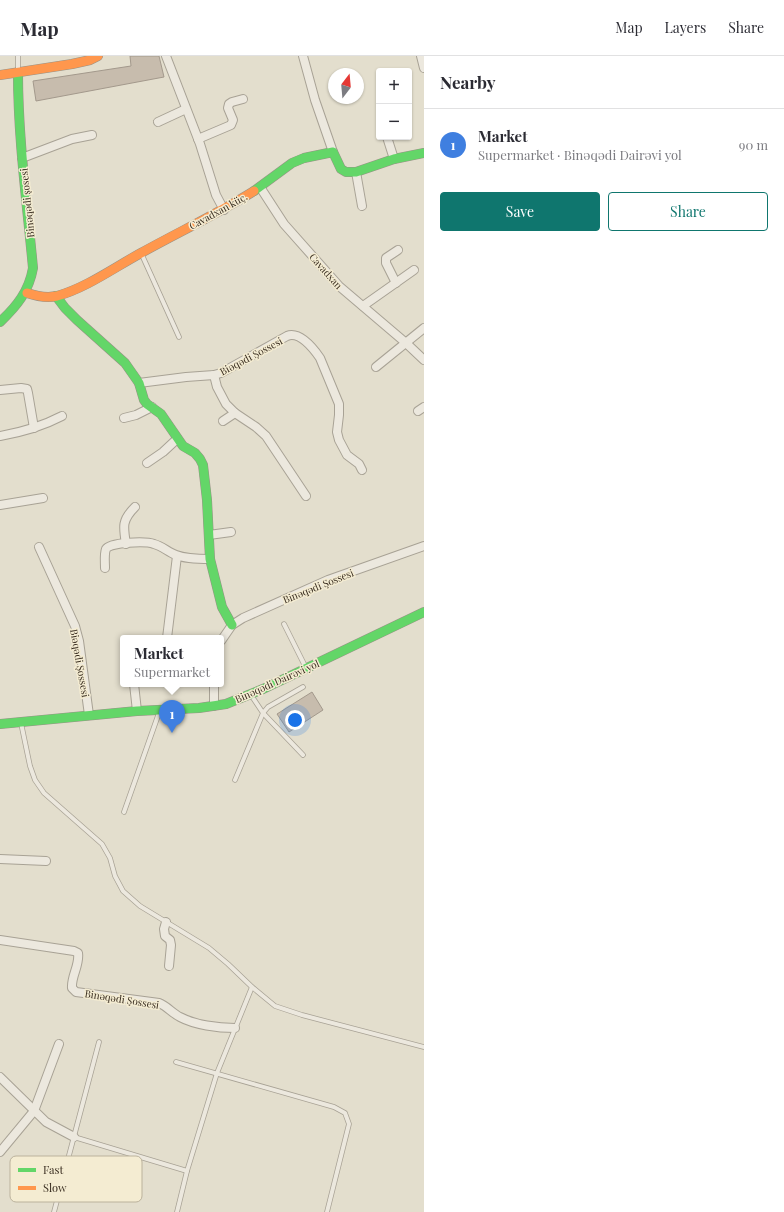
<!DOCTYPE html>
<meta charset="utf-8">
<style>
:root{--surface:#fff;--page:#f2f2f3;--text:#2b2b33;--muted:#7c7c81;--line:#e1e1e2;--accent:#0f766e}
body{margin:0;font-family:"Playfair Display",serif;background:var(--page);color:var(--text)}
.controls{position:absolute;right:12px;top:12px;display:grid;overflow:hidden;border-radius:4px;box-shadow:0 1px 3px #0004}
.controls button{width:36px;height:36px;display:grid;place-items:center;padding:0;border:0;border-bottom:1px solid var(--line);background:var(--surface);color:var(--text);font:20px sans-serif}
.compass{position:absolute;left:328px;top:12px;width:36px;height:36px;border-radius:50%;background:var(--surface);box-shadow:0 1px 3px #0004;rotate:16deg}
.you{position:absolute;left:295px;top:664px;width:14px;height:14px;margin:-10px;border:3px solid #fff;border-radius:50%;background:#1a73e8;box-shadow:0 0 0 6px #1a73e833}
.badge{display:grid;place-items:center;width:26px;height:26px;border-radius:50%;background:var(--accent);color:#fff;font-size:13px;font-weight:700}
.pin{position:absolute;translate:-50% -33px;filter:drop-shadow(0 1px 2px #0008)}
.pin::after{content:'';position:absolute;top:21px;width:14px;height:12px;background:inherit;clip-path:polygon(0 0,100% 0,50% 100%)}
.popup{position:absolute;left:120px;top:579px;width:104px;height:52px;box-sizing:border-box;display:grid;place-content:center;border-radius:4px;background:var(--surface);filter:drop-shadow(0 1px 3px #0005);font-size:13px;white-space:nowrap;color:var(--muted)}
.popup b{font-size:15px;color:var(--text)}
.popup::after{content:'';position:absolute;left:50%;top:100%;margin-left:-8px;border:8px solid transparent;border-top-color:var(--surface)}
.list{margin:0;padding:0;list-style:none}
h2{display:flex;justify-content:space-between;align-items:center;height:52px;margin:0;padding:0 16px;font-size:17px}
h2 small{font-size:13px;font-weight:400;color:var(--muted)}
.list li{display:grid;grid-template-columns:26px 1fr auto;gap:12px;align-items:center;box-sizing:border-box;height:72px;padding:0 16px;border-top:1px solid var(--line)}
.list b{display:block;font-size:15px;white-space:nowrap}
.list p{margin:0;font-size:13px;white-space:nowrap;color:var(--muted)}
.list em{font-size:13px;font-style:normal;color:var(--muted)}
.actions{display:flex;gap:8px;padding:12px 16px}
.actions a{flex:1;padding:9px 0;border:1px solid var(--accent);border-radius:4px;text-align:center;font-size:14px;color:var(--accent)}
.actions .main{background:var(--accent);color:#fff}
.map{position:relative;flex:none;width:424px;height:1156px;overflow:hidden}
header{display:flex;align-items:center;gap:24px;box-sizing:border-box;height:56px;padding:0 20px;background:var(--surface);border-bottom:1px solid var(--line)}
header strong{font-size:19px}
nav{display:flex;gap:22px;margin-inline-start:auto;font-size:14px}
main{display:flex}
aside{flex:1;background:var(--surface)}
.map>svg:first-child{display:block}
.building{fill:#c7bcad;stroke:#a3998c}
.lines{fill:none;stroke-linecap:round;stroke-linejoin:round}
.lane-casing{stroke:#a8a295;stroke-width:5.5}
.street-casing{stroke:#a8a295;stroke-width:10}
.fast-casing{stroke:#989286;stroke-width:10}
.slow-casing{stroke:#989286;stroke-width:10}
.lane{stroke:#ece8de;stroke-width:4}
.street{stroke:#ece8de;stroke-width:8}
.fast{stroke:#63d668;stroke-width:9}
.slow{stroke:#ff974d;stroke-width:9}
.labels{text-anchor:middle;stroke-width:3;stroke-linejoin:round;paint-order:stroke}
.street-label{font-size:10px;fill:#372b1e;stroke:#f4ecd2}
.key{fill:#f4ecd2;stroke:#bbb29c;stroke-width:1}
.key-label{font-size:11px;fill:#372b1e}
</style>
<header>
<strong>Map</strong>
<nav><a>Map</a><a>Layers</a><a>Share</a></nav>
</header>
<main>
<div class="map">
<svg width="424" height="1156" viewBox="0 0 424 1156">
<rect width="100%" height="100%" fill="#e3decd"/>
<g class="building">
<polygon points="130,0 159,0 164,21 36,45 33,25 131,10"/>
<polygon points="312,636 323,654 289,676 277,658"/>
</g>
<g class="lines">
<defs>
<g id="lane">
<polyline points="18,0 18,16"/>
<polyline points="142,199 179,281"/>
<polyline points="284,568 306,612"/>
<polyline points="251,639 263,657 303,699"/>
<polyline points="21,667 30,710 35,724 44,737 102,788 110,802 115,820 123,835 140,850 209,892 228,908 252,931 275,950 302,959 424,991"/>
<polyline points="235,724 263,657 268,651 303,631"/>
<polyline points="124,756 160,654"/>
<polyline points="176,1006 334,1051 345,1057 349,1068 327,1156"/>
<polyline points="74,1081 187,1115"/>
<polyline points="54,1156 99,986"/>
<polyline points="177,1156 187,1115 217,1017 252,931"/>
</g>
<g id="street">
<polyline points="166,0 200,88 216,139 224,154"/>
<polyline points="303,0 315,44 333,96"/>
<polyline points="421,0 424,12"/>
<polyline points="158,66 186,53"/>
<polyline points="387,81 394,103"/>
<polyline points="198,83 231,69 233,64 228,52 229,48 232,46 243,43"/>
<polyline points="22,102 72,83 92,79"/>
<polyline points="356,116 362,150"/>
<polyline points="260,131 284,168 339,230 406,287 424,304"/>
<polyline points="396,227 386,207 386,202 398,194"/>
<polyline points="363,250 414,214"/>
<polyline points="376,311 424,272"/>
<polyline points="214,319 217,331 226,348 235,357 256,371 266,380 306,440"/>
<path d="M139 327 186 321 214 319 221 317 287 280C300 275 313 292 320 302L339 348V359L337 376 339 384 347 399 359 408 362 414"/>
<polyline points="0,334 21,332 27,333 28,337 34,372"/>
<polyline points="418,355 424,351"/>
<polyline points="124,362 136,359 152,351"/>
<polyline points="223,365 235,357"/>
<path d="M0 380C23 376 41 371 62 360"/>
<polyline points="147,407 163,396 177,383"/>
<polyline points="0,449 43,442"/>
<polyline points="209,479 231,476"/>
<path d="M126 488C123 470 122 464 135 451"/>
<polyline points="39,491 75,570 79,585 89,659"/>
<path d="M105 512C105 506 104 498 106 493 110 486 146 485 154 488 162 490 168 496 176 499 186 503 199 503 210 503"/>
<polyline points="167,582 177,500"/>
<polyline points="221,585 232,569 243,562 328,524 424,490"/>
<polyline points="134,628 137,655"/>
<polyline points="214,628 214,650"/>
<polyline points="0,803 46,805"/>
<polyline points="166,866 164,873 165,880 170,884 171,889 169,910"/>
<path d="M0 884 74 895 78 897C80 909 71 920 72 932L76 936 159 947C167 950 172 957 180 961 195 969 218 972 235 972"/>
<polyline points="0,1021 46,1066 74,1081"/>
<polyline points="0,1096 34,1055 59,988"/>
</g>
<g id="fast">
<polyline points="254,135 292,107 304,102 333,96 341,113 346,116 356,116 394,103 424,97"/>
<polyline points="56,240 65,252 77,264 125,307 139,327 144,344 147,348 161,358 183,390 195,397 200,403 203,409 207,444 210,503 222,551 232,569"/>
<path d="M0 266C17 250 29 235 33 212 27 147 18 82 18 17"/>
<polyline points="0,668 137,655 199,652 226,648 263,633 424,556"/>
</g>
<g id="slow">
<polyline points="0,19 72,8 90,4 98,0"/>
<path d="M27 237C36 240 48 242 57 240 86 232 115 211 141 197 179 176 217 158 254 135"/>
</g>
</defs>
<use href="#lane" class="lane-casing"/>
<use href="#street" class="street-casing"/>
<use href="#fast" class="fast-casing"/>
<use href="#slow" class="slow-casing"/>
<use href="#lane" class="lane"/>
<use href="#street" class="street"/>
<use href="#fast" class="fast"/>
<use href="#slow" class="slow"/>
</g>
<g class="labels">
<g class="street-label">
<text transform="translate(27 147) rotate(-96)" y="4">Binəqədi şosesi</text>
<text transform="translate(218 155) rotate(-29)" y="4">Cavadxan küç.</text>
<text transform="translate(326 215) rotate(48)" y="4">Cavadxan</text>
<text transform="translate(251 300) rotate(-28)" y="4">Biəqədi Şossesi</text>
<text transform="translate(318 530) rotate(-22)" y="4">Binəqədi Şossesi</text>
<text transform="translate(80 607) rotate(80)" y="4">Biəqədi Şossesi</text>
<text transform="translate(277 625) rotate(-24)" y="4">Binəqədi Dairəvi yol</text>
<text transform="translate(122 943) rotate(9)" y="4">Binəqədi Şossesi</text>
</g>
</g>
<rect x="10" y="1100" width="132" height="46" rx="6" class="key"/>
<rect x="18" y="1112" width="18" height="4" fill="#63d668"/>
<rect x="18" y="1130" width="18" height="4" fill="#ff974d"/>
<g class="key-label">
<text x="43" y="1118">Fast</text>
<text x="43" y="1136">Slow</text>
</g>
</svg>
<div class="controls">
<button>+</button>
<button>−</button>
</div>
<svg class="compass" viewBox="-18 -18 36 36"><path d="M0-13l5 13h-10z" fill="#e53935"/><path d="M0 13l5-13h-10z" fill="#7c7c81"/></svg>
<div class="you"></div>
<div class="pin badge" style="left:172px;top:677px;background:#3f7fe0">1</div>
<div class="popup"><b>Market</b>Supermarket</div>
</div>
<aside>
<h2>Nearby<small></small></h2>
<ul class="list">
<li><span class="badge" style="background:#3f7fe0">1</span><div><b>Market</b><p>Supermarket · Binəqədi Dairəvi yol</p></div><em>90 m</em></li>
</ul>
<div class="actions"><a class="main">Save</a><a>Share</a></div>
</aside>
</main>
